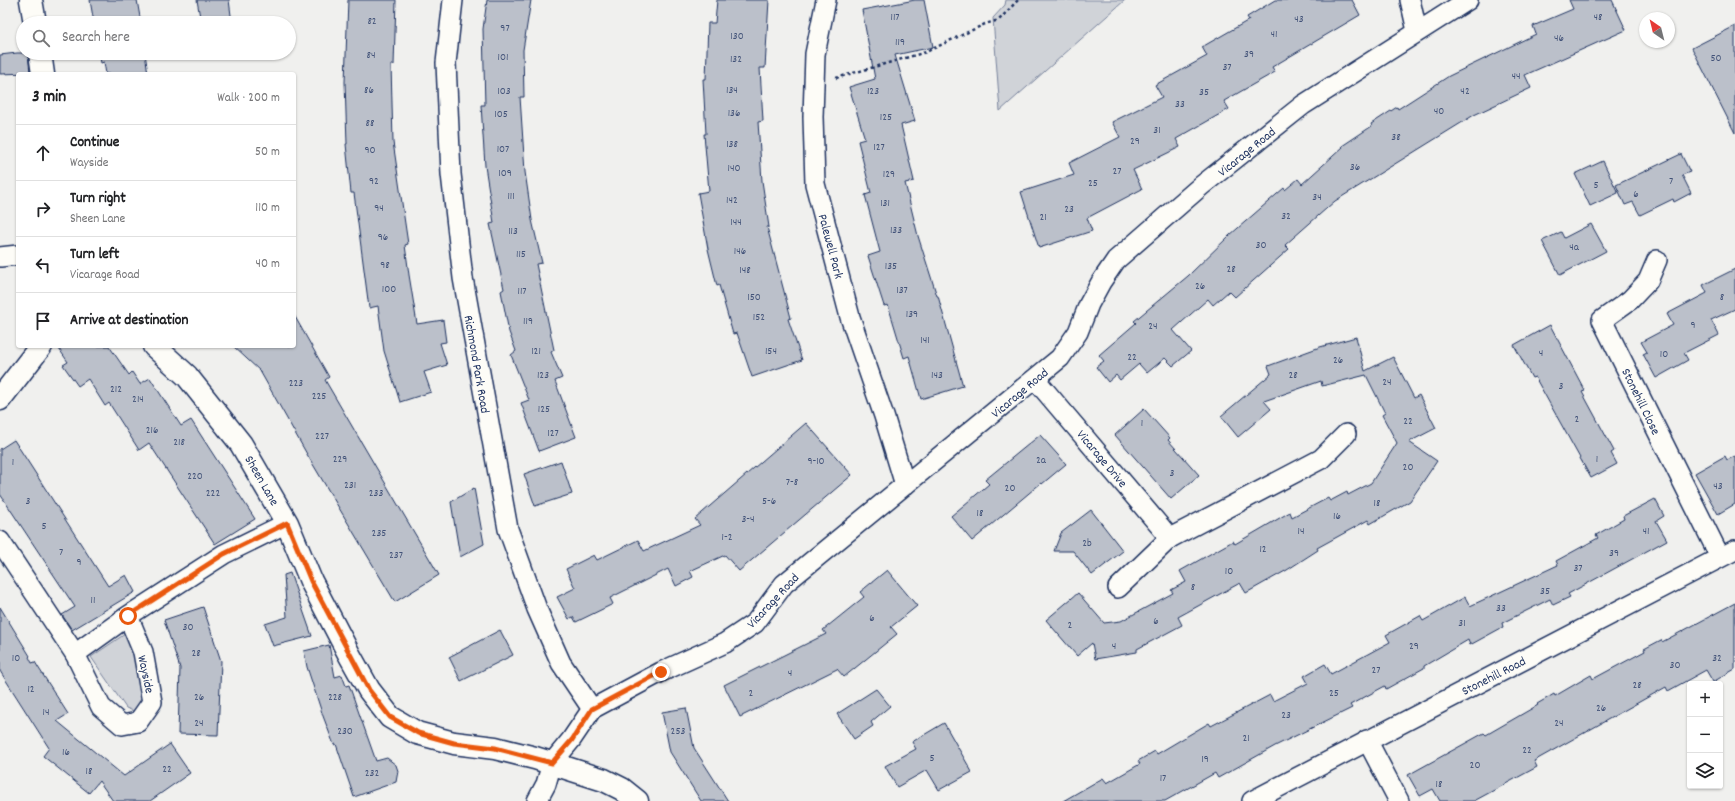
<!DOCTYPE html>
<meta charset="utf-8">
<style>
:root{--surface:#fff;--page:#f6f6f6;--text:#202124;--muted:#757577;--line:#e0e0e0}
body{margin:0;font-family:Dekko,sans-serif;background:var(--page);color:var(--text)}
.controls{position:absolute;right:12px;bottom:12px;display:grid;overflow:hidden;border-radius:4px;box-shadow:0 1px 3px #0004}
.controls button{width:36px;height:36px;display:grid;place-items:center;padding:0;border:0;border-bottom:1px solid var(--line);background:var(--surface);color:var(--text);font:20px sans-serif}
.compass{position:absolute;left:1639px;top:12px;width:36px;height:36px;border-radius:50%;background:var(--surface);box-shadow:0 1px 3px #0004;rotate:325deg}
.stop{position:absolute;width:12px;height:12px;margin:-9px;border:3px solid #ea580c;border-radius:50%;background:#fff}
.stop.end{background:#ea580c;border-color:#fff;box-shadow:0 1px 4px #0008}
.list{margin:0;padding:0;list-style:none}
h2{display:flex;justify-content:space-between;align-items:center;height:52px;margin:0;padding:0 16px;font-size:17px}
h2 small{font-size:13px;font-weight:400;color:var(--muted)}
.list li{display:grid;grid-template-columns:26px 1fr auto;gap:12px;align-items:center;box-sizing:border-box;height:56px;padding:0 16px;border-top:1px solid var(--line)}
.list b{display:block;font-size:15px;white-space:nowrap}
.list p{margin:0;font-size:13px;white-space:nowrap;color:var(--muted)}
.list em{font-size:13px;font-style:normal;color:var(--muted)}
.icon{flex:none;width:22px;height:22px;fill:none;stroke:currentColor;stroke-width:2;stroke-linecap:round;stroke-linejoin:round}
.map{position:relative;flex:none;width:1735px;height:801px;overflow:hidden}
.search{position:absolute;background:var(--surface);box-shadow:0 1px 3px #0004;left:16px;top:16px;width:280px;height:44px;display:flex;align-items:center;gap:10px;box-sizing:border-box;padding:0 14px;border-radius:22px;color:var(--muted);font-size:15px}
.panel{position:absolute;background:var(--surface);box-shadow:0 1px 3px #0004;left:16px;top:72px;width:280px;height:276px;border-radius:4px}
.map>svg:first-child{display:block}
.green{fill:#d0d3d8;stroke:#76819b}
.building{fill:#bbc0ca;stroke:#1b2f5e}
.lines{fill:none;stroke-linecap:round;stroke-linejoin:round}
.street-casing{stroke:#1b2f5e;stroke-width:22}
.secondary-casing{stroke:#1b2f5e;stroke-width:25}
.path{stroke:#1b2f5e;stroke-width:2.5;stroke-dasharray:3 3;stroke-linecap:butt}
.street{stroke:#fdfcf7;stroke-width:19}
.secondary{stroke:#fdfcf7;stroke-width:22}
.route{stroke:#ea580c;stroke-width:5}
.labels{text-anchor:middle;stroke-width:3;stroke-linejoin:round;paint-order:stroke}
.number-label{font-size:11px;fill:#435379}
.street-label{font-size:13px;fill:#1b2f5e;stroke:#fdfcf7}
</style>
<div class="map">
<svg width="1735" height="801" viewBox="0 0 1735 801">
<rect width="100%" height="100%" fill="#f0f0ee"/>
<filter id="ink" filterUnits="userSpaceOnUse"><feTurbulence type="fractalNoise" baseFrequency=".025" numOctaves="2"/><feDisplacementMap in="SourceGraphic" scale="8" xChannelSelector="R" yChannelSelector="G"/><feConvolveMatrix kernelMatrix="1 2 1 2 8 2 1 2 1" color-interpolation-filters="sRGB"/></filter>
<g filter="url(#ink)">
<g class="green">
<polygon points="1006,0 1125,0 1000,111 993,18 1005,5"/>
<polygon points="125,634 136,655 146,694 136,712 126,708 91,657"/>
</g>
<g class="building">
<polygon points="90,0 137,0 141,23 94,23"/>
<polygon points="197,0 229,0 232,23 201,23"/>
<polygon points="348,0 396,0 394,65 391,65 393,142 408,244 405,245 409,275 417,324 443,320 446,342 440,343 447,365 424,372 431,392 400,402 384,351 378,306 369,308 354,193 351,193 346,144 347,144 345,82"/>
<polygon points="487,0 531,0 523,50 524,97 520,97 525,172 532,220 542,263 536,264 554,350 551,352 562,378 555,381 576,437 539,451 521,403 529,400 511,355 516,351 509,332 501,291 504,289 490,224 494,223 485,166 481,105 485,105 483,29"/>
<polygon points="717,0 769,0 765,68 760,68 763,121 758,122 762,181 769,227 767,227 791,318 788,319 802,360 752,377 737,333 733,334 719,285 717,286 708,249 698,193 709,191 704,134 706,134 703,79 706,79 708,23 715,23"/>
<polygon points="915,0 924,0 933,47 895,55 915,121 901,125 914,181 905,183 918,236 937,296 938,296 963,386 921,399 909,356 904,358 888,305 884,306 868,256 880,252 865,195 871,193 858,141 865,139 849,87 875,79 862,10"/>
<polygon points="1275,0 1352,0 1360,15 1272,67 1275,72 1224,101 1229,109 1176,139 1180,147 1133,170 1142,189 1087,218 1092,231 1039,248 1021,192 1074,175 1069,163 1120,137 1112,122 1162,97 1155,85 1207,56 1202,47 1249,20 1247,17"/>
<polygon points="1569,0 1612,0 1626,30 1525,75 1531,88 1474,115 1335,201 1285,245 1289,249 1235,297 1229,291 1213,305 1208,299 1173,330 1191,351 1173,366 1165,358 1147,373 1139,364 1120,380 1116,375 1108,382 1096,367 1104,361 1099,355 1136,323 1134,321 1188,276 1230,235 1284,188 1285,190 1298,179 1302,184 1343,147 1342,146 1372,126 1371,124 1397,107 1398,109 1449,76 1536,34 1533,26 1573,9"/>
<polygon points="1735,26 1735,133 1692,48"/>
<polygon points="17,53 28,53 30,73 0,74 0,55"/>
<polygon points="99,53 145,53 148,74 106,74 104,62 101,63"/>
<polygon points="1681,154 1690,172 1682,175 1691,193 1674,202 1673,199 1640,215 1633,202 1625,205 1616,185"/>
<polygon points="1603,161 1618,193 1590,206 1575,174"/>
<polygon points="1591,224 1606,251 1560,275 1542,241 1561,232 1564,238"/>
<polygon points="1735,269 1735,309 1711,320 1719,335 1684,353 1688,360 1656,378 1643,354 1647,352 1641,342 1673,325 1667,314 1707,293 1703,285"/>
<polygon points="294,315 329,377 325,380 439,575 395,602 308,456 260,371 233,346 294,346"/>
<polygon points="1550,325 1585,391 1582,392 1614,451 1611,453 1617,464 1591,478 1535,377 1532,378 1514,345"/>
<polygon points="1356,337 1365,371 1393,357 1414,398 1419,395 1436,428 1409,442 1437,461 1410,501 1370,524 1368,520 1317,548 1318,550 1287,570 1246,593 1240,583 1178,617 1182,625 1137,649 1137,652 1095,659 1092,643 1077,656 1046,620 1078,593 1104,623 1121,621 1173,593 1171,590 1186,582 1180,571 1233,541 1235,544 1290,512 1292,517 1328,498 1330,501 1347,492 1348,495 1371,483 1397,443 1382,415 1385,413 1366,375 1322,386 1321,381 1264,401 1271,409 1238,437 1221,416 1271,374 1268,366 1320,347"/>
<polygon points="57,346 109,346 129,375 132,372 140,384 150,378 181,426 191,420 255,519 215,544 149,443 139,450 109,403 105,406 88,379 78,386 63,365 68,362"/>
<polygon points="1144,409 1170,438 1168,440 1199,475 1171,499 1115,435"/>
<polygon points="806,423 852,475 739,571 725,555 690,571 693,577 676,586 668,569 610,598 613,604 576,622 573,617 569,619 557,597 575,588 566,569 594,555 597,560 638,540 644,551 700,525 695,519"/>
<polygon points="1040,435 1066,464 1042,484 1041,483 972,541 951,516 989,484 985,480"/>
<polygon points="14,440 108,586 126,575 135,592 72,630 62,615 75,607 0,494 0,449"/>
<polygon points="1725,456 1727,460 1735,456 1735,504 1718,514 1695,473"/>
<polygon points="561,461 572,494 535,506 524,474"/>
<polygon points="474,488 484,544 460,557 451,502"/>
<polygon points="1655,499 1664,516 1656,521 1667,540 1568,594 1570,597 1553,605 1550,599 1502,623 1503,627 1470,645 1468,640 1424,666 1424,668 1386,689 1385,686 1350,705 1352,708 1275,746 1218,778 1215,773 1165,801 1063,801 1103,778 1107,783 1140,764 1138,761 1155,751 1157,754 1209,723 1211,726 1270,695 1273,701 1308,683 1304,676 1325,664 1331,674 1390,642 1386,635 1420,616 1423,621 1465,597 1470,606 1558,565 1556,561 1598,538 1596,535 1624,519 1623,516"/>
<polygon points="1091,510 1123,551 1092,575 1073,551 1054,551 1061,533"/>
<polygon points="887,570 917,606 891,627 897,634 844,677 837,669 740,717 724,685 826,634 823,630 864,597 860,592"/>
<polygon points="290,573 312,636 273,646 265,624 287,617 284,575"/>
<polygon points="1735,603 1735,669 1713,682 1706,670 1668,691 1666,687 1534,761 1537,767 1474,801 1440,801 1433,789 1420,796 1408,775 1484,733 1486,735 1538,705 1537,704 1554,694 1555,696 1591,675 1593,679 1645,651 1644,649 1661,640 1662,642"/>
<polygon points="0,607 30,656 29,657 32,663 35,662 38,667 68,714 57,721 124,776 170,744 190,773 150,801 113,801 99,781 89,793 43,756 49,748 0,671"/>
<polygon points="203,607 221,661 218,735 178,734 180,668 164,620"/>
<polygon points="500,630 513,655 461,681 449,657"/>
<polygon points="329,645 335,677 342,675 346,686 349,685 376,761 387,758 396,765 398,771 396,782 354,797 336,744 334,745 323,716 307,667 304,651"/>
<polygon points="876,689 890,706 871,722 873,726 854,739 837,714"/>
<polygon points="686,708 694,748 728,801 701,801 670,752 662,712"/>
<polygon points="944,723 972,772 939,790 927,770 897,787 885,766 916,749 912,742"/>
</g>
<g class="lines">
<defs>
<g id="street">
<polyline points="453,0 446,63 451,174 463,278 508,529 537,609 561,663 592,709"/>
<polyline points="826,0 815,54 813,117 815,184 850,317 884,416 905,485"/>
<polyline points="1410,0 1417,31"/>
<polyline points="0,257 18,255"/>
<polyline points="1657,260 1648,281 1630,300 1602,320 1720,557"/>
<polyline points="1035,379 1170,538 1321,459 1346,434"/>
<polyline points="0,541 75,654"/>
<polyline points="1118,588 1170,538"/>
<polyline points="128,616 143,652 152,702 138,722 122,725 101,707 75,654 128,616 224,554 287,523"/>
<polyline points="1367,740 1399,801"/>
<polyline points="537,801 546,784 552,763 571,740 592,709 661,672 725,643 755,623 784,584 1060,358 1078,332 1089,304 1101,282 1116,260 1201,186 1303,105 1468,0"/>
<polyline points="1252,801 1735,550"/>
</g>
<g id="secondary">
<polyline points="31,0 35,23"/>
<polyline points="40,53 43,74"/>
<polyline points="154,346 187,376 241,444 287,523 311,581 349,654 369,690 390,717 417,733 454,743 495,748 535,758 604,780 622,789 637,801"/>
<polyline points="0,399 41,346"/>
</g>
</defs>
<use href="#street" class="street-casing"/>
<use href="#secondary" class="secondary-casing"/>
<polyline class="path" points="836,78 926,52 985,24 999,20 1018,0"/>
<use href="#street" class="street"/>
<use href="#secondary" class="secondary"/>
</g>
</g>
<g class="lines" filter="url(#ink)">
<polyline class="route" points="128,616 224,554 287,523 311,581 350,654 369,690 390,717 418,733 454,743 495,748 552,763 572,740 592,709 661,672"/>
</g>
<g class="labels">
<g class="number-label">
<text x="895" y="20">117</text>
<text x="1598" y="20">48</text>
<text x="1299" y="22">43</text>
<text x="372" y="24">82</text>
<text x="505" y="31">97</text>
<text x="1274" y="37">41</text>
<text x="737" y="39">130</text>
<text x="1559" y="41">46</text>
<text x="900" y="45">119</text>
<text x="1249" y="57">39</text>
<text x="371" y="58">84</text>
<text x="503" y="60">101</text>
<text x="1716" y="61">50</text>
<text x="736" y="62">132</text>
<text x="1227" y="70">37</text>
<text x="1516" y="79">44</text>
<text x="369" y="93">86</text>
<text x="732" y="93">134</text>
<text x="504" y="94">103</text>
<text x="873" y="94">123</text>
<text x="1465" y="94">42</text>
<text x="1204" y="95">35</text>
<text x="1180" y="107">33</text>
<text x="1439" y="114">40</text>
<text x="734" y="116">136</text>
<text x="501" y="117">105</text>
<text x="886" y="120">125</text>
<text x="370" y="126">88</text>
<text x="1157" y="133">31</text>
<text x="1396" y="140">38</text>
<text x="1135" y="144">29</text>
<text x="732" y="147">138</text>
<text x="879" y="150">127</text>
<text x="503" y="152">107</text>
<text x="370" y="153">90</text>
<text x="1355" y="170">36</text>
<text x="734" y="171">140</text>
<text x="1117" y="174">27</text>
<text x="505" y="176">109</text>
<text x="889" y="177">129</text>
<text x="374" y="184">92</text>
<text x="1671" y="184">7</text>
<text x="1093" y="186">25</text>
<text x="1596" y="188">5</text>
<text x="1636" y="197">6</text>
<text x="511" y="199">111</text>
<text x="1317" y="200">34</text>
<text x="732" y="203">142</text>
<text x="885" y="206">131</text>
<text x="379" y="211">94</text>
<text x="1069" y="212">23</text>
<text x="1286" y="219">32</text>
<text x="1043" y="220">21</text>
<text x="736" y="225">144</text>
<text x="896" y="233">133</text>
<text x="513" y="234">113</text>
<text x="383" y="240">96</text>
<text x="1261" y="248">30</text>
<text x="1574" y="250">4a</text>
<text x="740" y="254">146</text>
<text x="521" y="257">115</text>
<text x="385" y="268">98</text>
<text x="891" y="269">135</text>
<text x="1231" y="272">28</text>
<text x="745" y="273">148</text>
<text x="1200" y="289">26</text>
<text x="389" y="292">100</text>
<text x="902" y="293">137</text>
<text x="522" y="294">117</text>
<text x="754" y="300">150</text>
<text x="1722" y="300">8</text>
<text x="912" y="317">139</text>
<text x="759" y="320">152</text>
<text x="528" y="324">119</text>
<text x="1693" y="328">9</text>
<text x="1153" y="329">24</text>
<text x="925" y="343">141</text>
<text x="536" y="354">121</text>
<text x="771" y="354">154</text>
<text x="1541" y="356">4</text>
<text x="1664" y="357">10</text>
<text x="1132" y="360">22</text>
<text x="1338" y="363">26</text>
<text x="543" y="378">123</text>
<text x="937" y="378">143</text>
<text x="1293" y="378">28</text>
<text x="1387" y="385">24</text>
<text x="296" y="386">223</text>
<text x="1561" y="389">3</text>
<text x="116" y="392">212</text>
<text x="319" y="399">225</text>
<text x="138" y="402">214</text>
<text x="544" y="412">125</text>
<text x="1577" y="422">2</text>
<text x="1408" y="424">22</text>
<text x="1142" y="426">1</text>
<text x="152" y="433">216</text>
<text x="553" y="436">127</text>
<text x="322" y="439">227</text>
<text x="179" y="445">218</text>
<text x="340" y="462">229</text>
<text x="1597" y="462">1</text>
<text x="1041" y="463">2a</text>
<text x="816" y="464">9-10</text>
<text x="13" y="465">1</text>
<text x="1408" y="470">20</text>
<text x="1172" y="476">3</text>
<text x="195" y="479">220</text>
<text x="792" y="485">7-8</text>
<text x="350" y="488">231</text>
<text x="1718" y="489">43</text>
<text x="1010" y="491">20</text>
<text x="213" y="496">222</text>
<text x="376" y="496">233</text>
<text x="28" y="504">3</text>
<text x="769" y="504">5-6</text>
<text x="1377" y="506">18</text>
<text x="980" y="516">18</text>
<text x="1337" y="519">16</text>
<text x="748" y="522">3-4</text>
<text x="44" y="529">5</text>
<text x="1301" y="534">14</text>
<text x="1646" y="534">41</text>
<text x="379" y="536">235</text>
<text x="727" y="540">1-2</text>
<text x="1087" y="546">2b</text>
<text x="1263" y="552">12</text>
<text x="61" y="555">7</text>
<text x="1614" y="556">39</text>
<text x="396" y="558">237</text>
<text x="79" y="565">9</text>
<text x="1578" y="571">37</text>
<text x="1229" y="574">10</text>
<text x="1193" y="590">8</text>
<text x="1545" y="594">35</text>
<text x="93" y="603">11</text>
<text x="1501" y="611">33</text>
<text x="872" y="621">6</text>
<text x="1156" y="624">6</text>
<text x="1462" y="626">31</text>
<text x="1070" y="628">2</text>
<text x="188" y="630">30</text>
<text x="1114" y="649">4</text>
<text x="1414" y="649">29</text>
<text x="196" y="656">28</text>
<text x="16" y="661">10</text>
<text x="1717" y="661">32</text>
<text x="1675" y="668">30</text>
<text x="1376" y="673">27</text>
<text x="790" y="676">4</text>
<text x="1637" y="688">28</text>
<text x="31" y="692">12</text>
<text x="751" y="696">2</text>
<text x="1334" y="696">25</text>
<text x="199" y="700">26</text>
<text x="335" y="700">228</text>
<text x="1601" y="711">26</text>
<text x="46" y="715">14</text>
<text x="1286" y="718">23</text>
<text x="199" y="726">24</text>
<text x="1559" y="726">24</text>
<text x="345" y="734">230</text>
<text x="678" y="734">253</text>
<text x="1246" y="741">21</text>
<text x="1527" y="753">22</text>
<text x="66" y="755">16</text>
<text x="932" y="761">5</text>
<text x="1205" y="762">19</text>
<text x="1475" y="768">20</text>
<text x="167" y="772">22</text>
<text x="89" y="774">18</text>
<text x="372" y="776">232</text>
<text x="1163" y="781">17</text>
<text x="1439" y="787">18</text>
</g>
<g class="street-label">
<text transform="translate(1246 151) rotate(-39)" y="5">Vicarage Road</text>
<text transform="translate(832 246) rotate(75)" y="5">Palewell Park</text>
<text transform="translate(478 364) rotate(80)" y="5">Richmond Park Road</text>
<text transform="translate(1019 392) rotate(-40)" y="5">Vicarage Road</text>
<text transform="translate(1642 401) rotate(64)" y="5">Stonehill Close</text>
<text transform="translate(1103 458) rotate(50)" y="5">Vicarage Drive</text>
<text transform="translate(263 480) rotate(60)" y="5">Sheen Lane</text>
<text transform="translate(772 600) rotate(-47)" y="5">Vicarage Road</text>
<text transform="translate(147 674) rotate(78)" y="5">Wayside</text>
<text transform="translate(1493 675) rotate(-27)" y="5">Stonehill Road</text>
</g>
</g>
</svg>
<div class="controls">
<button>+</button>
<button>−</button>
<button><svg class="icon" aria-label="layers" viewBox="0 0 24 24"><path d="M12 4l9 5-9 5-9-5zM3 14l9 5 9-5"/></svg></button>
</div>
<svg class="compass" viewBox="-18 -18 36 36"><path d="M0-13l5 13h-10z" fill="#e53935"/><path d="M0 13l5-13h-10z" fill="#757577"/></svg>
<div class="stop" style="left:128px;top:616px"></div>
<div class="stop end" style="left:661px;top:672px"></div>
<div class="search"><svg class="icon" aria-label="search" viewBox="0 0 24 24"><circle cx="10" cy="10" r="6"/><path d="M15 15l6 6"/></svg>Search here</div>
<section class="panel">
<h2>3 min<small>Walk · 200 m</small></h2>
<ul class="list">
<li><svg class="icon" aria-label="ahead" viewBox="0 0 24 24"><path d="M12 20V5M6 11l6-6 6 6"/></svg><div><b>Continue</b><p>Wayside</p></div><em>50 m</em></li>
<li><svg class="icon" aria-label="right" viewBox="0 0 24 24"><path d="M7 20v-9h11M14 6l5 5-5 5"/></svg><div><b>Turn right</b><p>Sheen Lane</p></div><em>110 m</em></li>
<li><svg class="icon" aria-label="left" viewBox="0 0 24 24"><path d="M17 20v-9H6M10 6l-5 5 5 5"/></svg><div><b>Turn left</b><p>Vicarage Road</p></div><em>40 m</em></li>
<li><svg class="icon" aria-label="arrive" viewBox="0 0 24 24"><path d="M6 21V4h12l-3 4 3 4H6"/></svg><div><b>Arrive at destination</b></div></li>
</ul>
</section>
</div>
